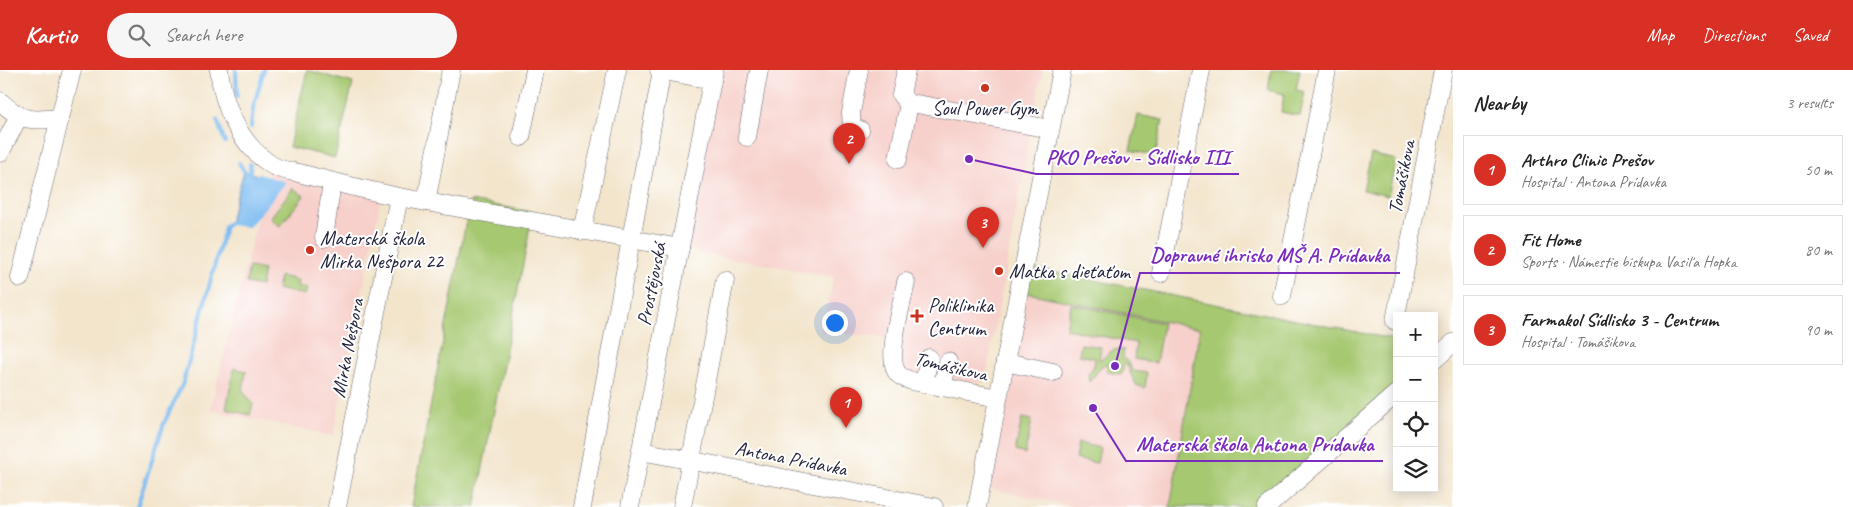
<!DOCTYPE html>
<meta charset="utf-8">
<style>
:root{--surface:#fff;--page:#f6f6f6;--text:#222;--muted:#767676;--line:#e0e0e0;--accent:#d93025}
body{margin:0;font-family:Caveat,sans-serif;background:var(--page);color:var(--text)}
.controls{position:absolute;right:15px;bottom:15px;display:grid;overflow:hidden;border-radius:0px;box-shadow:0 2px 12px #0003}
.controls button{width:45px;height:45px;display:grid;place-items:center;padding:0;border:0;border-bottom:1px solid var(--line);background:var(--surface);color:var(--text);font:25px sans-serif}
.you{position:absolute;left:834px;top:252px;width:18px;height:18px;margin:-12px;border:4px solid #fff;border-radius:50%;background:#1a73e8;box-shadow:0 0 0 8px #1a73e833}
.badge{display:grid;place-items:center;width:32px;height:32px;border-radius:50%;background:var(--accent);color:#fff;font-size:16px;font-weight:700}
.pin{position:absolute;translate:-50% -41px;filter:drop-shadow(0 1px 2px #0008)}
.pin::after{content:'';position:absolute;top:26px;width:18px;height:15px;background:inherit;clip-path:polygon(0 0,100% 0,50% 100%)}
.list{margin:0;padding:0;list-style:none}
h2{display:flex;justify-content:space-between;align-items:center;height:65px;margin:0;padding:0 20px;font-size:21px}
h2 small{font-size:16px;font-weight:400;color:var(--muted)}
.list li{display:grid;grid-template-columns:32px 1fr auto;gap:15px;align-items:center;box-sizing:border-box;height:70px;margin:0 10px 10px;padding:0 10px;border:1px solid var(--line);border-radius:0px}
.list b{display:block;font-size:19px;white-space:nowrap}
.list p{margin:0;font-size:16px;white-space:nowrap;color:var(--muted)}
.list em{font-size:16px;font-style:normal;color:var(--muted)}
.icon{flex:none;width:28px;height:28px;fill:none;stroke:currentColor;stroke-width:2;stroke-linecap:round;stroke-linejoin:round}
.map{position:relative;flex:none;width:1453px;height:437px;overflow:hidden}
header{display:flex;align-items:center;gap:30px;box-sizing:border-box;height:70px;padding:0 25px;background:var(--accent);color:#fff}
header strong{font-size:24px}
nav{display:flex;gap:28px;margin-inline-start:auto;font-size:18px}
.search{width:350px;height:45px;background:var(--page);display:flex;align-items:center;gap:12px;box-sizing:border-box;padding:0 18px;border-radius:28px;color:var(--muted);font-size:19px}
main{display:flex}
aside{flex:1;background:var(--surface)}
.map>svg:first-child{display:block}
.built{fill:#f7d0cb}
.green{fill:#a6c870;stroke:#647556}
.water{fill:#7dbcf1;stroke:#506f96}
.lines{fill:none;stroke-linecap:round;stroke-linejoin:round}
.stream{stroke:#7dbcf1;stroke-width:4}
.minor-casing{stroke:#6b666e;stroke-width:19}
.minor{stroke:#fff;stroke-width:18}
.poi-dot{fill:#c8321e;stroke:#fff;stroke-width:2}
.labels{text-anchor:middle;stroke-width:4;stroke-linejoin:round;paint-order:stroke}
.poi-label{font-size:20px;fill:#22223b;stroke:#fff;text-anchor:start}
.street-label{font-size:20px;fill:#22223b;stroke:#fff}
.leader{fill:none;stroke:#7b2cbf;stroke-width:2}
.callout-dot{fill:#7b2cbf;stroke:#fff;stroke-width:2}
.callout-label{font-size:21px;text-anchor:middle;font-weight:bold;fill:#7b2cbf;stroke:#fff;stroke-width:4;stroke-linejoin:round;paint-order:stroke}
</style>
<header>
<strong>Kartio</strong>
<div class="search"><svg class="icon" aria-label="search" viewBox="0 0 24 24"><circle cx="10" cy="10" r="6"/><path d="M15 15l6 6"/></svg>Search here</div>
<nav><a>Map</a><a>Directions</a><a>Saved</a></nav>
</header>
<main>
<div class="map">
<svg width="1453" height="437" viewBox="0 0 1453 437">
<rect width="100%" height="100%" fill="#fff"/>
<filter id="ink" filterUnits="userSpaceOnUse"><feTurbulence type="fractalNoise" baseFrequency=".02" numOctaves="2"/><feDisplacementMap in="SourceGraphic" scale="10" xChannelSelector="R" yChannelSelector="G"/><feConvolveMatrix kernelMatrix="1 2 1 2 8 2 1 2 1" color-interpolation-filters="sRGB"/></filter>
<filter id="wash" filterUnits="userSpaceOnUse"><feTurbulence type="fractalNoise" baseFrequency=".0096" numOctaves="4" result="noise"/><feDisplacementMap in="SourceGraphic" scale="20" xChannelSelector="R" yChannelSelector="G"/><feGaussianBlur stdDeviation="1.12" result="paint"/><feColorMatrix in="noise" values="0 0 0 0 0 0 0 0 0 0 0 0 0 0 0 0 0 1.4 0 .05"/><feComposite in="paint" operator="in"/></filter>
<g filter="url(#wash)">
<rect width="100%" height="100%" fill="#f3e5cc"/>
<g class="built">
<polygon points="717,0 1042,0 985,313 902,305 904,269 821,262 834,207 680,179"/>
<polygon points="271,95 383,119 333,366 210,340"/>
<polygon points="1023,222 1200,259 1170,437 1076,437 983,417"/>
</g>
<g class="green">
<polygon points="307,0 353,13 335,88 289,77"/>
<polygon points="1271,0 1300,0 1296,20 1305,22 1300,46 1281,42 1284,24 1268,20"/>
<polygon points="1138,45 1163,50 1155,86 1130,80"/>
<polygon points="1371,84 1396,90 1388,126 1363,120"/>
<polygon points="293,118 304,126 280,156 270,148"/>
<polygon points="470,131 532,142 527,174 475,437 411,437"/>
<polygon points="249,197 264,200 261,216 246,213"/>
<polygon points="1028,197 1397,270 1397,328 1269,437 1170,437 1200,259 1023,222"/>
<polygon points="280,206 298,210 297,216 307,218 305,225 277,219"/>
<polygon points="1071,234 1163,253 1156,293 1134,289 1136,273 1066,259"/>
<path d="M1081 274 1101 277 1099 290C1111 285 1108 277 1124 280L1123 288 1127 291 1133 301 1147 303 1145 318 1136 315 1127 295 1124 294 1122 304 1107 302V293L1102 296 1089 312 1088 304 1094 296 1095 288 1079 285Z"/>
<polygon points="234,298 246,301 243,321 253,334 250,345 226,339"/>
<polygon points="1022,348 1032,350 1025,384 1015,381"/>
<polygon points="1078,373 1100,378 1097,393 1075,389"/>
</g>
<polygon class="water" points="244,101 283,113 248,155 229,153"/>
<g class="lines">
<g class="stream">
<polyline points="236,0 237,26"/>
<polyline points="217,50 225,72"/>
<polyline points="251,57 253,38 264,0"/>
<polyline points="239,93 244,101 249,103"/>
<polyline points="250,94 251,103"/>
<polyline points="137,437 164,353 183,313 225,157 229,153 248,155 283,113 258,106"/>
</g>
</g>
</g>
<g filter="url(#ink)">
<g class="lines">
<defs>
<g id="minor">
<path d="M219 0C223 36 239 73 270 94 278 100 290 101 299 103 332 112 366 120 399 127"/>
<polyline points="659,0 712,10"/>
<polyline points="859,0 851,43 852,58 860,60"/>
<path d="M0 31C22 52 31 51 60 48"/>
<polyline points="917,34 1050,59"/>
<polyline points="521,67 535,0"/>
<polyline points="747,67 759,0"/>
<polyline points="0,83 19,46"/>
<polyline points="898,89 909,34 901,25 906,0"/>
<polyline points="426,132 451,0"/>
<polyline points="582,161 617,0"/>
<polyline points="324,168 332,112"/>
<polyline points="1161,203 1201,0"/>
<polyline points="20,208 72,0"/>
<path d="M906 212C902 234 887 282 896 301 899 307 906 309 912 311L998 328"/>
<polyline points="1282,226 1327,0"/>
<polyline points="1395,251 1443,0"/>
<polyline points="1434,290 1453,273"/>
<polyline points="1005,292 1053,302"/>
<polyline points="924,313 929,288"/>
<polyline points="942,317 948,292"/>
<polyline points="641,381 934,437"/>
<polyline points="337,437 399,127 680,178"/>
<polyline points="582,437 662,0"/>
<polyline points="630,437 714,0"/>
<polyline points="682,437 725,210"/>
<polyline points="977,437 1062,0"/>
<polyline points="1267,437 1397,323"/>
</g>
</defs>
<use href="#minor" class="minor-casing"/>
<use href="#minor" class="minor"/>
</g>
</g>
<g class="poi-dot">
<circle cx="985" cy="18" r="5"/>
<circle cx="310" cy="180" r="5"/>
<circle cx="999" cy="201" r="5"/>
<path d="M914.5 238.5h5v5h5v5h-5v5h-5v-5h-5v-5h5z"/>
</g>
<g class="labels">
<g class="poi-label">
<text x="985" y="45" text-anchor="middle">Soul Power Gym</text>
<text x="320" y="175">Materská škola<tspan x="320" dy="23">Mirka Nešpora 22</tspan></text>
<text x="1009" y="208">Matka s dieťaťom</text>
<text x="928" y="242">Poliklinika<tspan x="928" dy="23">Centrum</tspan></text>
</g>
<g class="street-label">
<text transform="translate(1401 107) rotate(-79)" y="7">Tomášikova</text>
<text transform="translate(651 214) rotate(-79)" y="7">Prostějovská</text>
<text transform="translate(347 278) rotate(-79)" y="7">Mirka Nešpora</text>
<text transform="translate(951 296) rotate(13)" y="7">Tomášikova</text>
<text transform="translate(791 388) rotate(11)" y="7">Antona Prídavka</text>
</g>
</g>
<path class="leader" d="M969 89L1036 104H1239M1115 296L1140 203H1400M1093 338L1126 391H1383"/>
<g class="callout-dot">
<circle cx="969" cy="89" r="5"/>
<circle cx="1115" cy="296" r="5"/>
<circle cx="1093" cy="338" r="5"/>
</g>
<g class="callout-label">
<text x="1138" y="94">PKO Prešov - Sídlisko III</text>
<text x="1270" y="192">Dopravné ihrisko MŠ A. Prídavka</text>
<text x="1255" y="381">Materská škola Antona Prídavka</text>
</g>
</svg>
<div class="controls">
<button>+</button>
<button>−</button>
<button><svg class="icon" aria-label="locate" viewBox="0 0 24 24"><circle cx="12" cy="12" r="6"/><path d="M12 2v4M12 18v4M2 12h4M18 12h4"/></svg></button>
<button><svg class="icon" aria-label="layers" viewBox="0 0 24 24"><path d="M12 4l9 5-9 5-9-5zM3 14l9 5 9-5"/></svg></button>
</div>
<div class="you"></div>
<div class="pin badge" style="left:846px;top:358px">1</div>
<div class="pin badge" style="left:849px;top:94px">2</div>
<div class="pin badge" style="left:983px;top:178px">3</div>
</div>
<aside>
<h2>Nearby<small>3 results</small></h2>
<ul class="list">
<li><span class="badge">1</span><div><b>Arthro Clinic Prešov</b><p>Hospital · Antona Prídavka</p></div><em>50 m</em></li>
<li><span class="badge">2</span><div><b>Fit Home</b><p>Sports · Námestie biskupa Vasiľa Hopka</p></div><em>80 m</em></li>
<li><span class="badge">3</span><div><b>Farmakol Sídlisko 3 - Centrum</b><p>Hospital · Tomášikova</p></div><em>90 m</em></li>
</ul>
</aside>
</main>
